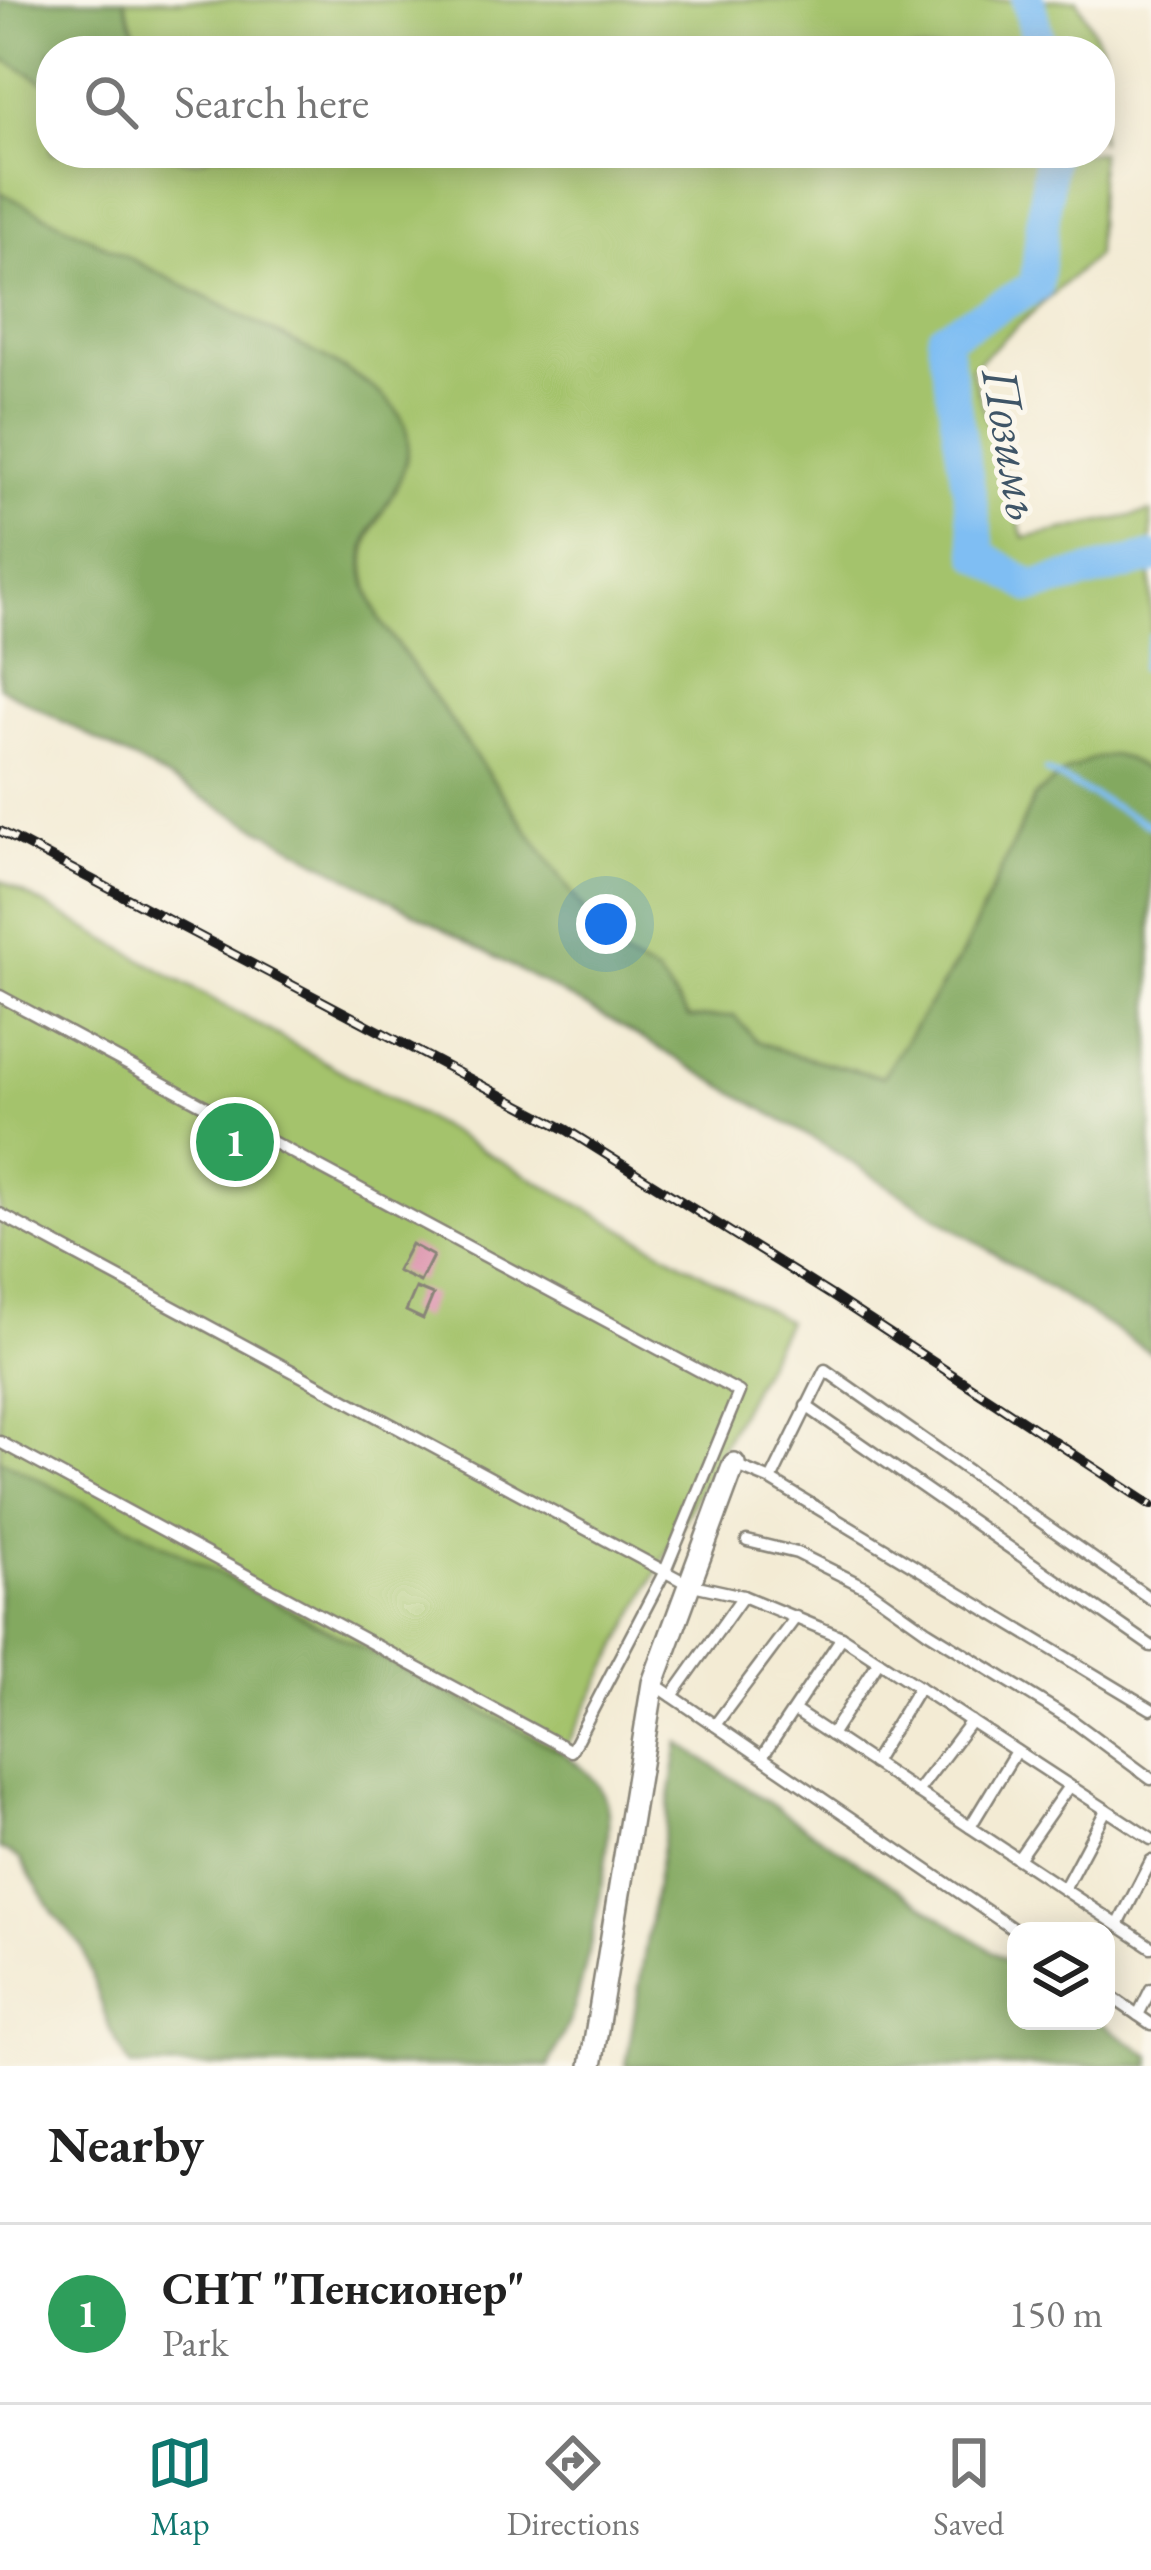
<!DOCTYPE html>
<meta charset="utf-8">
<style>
:root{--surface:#fff;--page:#f2f2f2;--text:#222;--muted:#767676;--line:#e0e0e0;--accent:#0f766e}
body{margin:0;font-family:"EB Garamond",serif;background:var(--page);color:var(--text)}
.controls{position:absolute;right:36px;bottom:36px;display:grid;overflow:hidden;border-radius:24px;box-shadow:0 6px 30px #0003}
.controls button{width:108px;height:108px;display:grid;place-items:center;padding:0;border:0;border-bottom:3px solid var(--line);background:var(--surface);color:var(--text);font:60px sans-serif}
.you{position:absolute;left:606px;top:924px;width:42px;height:42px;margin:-30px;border:9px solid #fff;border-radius:50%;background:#1a73e8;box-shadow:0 0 0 18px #1a73e833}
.badge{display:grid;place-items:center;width:78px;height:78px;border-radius:50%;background:var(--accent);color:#fff;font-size:39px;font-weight:700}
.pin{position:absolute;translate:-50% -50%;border:6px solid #fff;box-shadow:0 3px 12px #0006}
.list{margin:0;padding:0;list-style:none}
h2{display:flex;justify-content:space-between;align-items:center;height:156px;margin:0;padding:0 48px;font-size:51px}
h2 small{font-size:39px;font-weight:400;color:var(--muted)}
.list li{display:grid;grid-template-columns:78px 1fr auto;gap:36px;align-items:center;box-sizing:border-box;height:180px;padding:0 48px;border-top:3px solid var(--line)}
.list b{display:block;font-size:45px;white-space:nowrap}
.list p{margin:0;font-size:39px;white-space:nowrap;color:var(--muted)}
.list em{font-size:39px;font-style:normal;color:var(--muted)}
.icon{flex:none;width:66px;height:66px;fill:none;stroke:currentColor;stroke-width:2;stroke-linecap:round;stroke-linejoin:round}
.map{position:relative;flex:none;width:1151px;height:2066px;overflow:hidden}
.search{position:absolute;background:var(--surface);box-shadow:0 6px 30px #0003;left:36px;right:36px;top:36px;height:132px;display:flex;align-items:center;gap:30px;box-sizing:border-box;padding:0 42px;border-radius:48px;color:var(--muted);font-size:45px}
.sheet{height:336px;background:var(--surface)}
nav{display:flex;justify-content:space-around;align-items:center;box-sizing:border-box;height:168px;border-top:3px solid var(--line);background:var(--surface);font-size:33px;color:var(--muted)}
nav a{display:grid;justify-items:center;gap:6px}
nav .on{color:var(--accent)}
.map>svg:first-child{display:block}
.green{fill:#a4c36c;stroke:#607044;stroke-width:3}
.forest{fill:#83a960;stroke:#50623e;stroke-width:3}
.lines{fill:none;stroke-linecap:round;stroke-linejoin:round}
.stream{stroke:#7fbef3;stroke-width:6}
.river{stroke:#7fbef3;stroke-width:33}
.building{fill:#dd96af}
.service-casing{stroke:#888478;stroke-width:15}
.minor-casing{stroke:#888478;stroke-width:26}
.service{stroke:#fff;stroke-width:10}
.minor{stroke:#fff;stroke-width:21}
.rail-casing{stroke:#1c1c1c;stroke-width:10}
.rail{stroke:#fbf7ec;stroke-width:6;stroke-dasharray:18;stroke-linecap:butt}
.labels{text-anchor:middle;stroke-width:10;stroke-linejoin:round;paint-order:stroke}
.water-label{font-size:51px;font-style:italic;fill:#3f5567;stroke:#fbf7ec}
</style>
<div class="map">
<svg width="1151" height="2066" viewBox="0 0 1151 2066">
<rect width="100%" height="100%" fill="#fbf7ec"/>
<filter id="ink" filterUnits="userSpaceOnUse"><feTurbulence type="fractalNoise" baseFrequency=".00833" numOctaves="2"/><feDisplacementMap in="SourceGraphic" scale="24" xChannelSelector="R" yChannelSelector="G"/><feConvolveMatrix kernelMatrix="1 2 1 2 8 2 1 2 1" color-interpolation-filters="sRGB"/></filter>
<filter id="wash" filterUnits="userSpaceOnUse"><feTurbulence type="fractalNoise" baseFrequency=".004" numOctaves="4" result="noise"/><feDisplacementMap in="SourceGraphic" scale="48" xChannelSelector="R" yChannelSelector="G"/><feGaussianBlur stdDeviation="2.7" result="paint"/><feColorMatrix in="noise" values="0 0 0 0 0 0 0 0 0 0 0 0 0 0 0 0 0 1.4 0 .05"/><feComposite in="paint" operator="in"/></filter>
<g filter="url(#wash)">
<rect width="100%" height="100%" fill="#f3ebd4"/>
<g class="green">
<polygon points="124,0 1077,0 1103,49 1100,143 1100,51 151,51 135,31"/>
<path d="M0 57 51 86V153H165C181 160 198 166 212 153H1100L1096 255 971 368 1024 538 1151 512V774L1127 759 1112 755 1035 796 963 953 882 1077 791 1054 689 1018 613 952 380 620C349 549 370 540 400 478L369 384 327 359 0 192Z"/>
<polygon points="0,880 787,1321 563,1753 0,1459"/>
</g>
<g class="forest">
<polygon points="0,0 124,0 135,31 151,51 51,51 51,86 0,57"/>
<path d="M0 192 327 359C389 396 434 420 391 497 382 514 369 527 365 547 360 574 369 596 380 620L613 952 657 974 689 1018 734 1016 757 1041 791 1054 882 1077 963 953 1035 796 1062 774 1091 759 1112 755 1127 759 1151 774V1353L824 1145 612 1021 0 687Z"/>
<path d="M0 1459 563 1753C582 1767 599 1779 606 1802 617 1838 585 1976 572 2015 565 2033 556 2049 548 2066H130L110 2030 82 1946 54 1914 20 1859 0 1848Z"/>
<polygon points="679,1743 1016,1967 1016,2021 1098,2021 1151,2056 1151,2066 626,2066"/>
</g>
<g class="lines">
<g class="stream">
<polyline points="1142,669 1151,636"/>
<polyline points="1046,771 1151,826"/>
</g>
<g class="river">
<polyline points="1028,0 1041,51"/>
<polyline points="1050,153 1036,286 943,337 980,555 1032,587 1151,558"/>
</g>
</g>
<g id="blocks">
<g class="building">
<polygon points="411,1244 433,1256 420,1282 397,1271"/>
<polygon points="416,1288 433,1295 423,1319 406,1311"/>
</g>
</g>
</g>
<g filter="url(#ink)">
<use href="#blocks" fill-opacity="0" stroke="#888478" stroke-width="3"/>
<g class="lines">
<defs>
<g id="service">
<polyline points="0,996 739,1392 665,1571 571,1751 0,1442"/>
<polyline points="0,1214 688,1584 743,1596 842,1637 1151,1839"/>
<polyline points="806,1406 1151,1646"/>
<polyline points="735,1465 771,1480 1151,1709"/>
<polyline points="771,1480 825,1370 1151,1599"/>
<polyline points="747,1541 797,1553 865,1587 927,1631 1070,1719 1151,1779"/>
<polyline points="653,1683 1016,1931"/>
<polyline points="672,1696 743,1596"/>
<polyline points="795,1711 1151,1947"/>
<polyline points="715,1725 796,1617"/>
<polyline points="831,1735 879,1661"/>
<polyline points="762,1757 842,1637"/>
<polyline points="873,1763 919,1687"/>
<polyline points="917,1792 971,1721"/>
<polyline points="970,1827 1016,1751"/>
<polyline points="1018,1859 1069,1786"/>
<polyline points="1064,1889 1106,1810"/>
<polyline points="1118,1925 1151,1861"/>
<polyline points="1106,1993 1151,2024"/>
<polyline points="1138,2015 1151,1989"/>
</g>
<polyline id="minor" points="591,2066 653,1683 734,1464"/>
</defs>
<use href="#service" class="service-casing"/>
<use href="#minor" class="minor-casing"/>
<use href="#service" class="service"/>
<use href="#minor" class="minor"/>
<defs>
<polyline id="rail" points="0,831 567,1130 831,1295 1151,1505"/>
</defs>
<use href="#rail" class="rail-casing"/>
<use href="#rail" class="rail"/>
</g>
</g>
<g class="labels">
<g class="water-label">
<text transform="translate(1013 444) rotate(80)" y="18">Позимь</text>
</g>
</g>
</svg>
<div class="controls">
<button><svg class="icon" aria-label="layers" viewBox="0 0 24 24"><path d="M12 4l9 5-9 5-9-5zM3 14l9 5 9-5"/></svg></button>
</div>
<div class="you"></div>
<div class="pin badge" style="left:235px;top:1142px;background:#2e9e5b">1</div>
<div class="search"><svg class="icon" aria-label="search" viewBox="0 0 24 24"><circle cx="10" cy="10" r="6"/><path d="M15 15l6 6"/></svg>Search here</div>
</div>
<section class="sheet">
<h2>Nearby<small></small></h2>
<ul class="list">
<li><span class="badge" style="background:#2e9e5b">1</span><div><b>СНТ &quot;Пенсионер&quot;</b><p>Park</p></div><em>150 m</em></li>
</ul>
</section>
<nav>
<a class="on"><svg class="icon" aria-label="map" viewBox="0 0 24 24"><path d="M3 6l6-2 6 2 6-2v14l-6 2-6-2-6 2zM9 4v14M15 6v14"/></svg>Map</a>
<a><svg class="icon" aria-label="directions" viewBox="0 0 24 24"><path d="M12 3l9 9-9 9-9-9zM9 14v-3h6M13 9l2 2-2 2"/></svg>Directions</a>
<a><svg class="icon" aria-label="saved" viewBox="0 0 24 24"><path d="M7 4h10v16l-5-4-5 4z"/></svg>Saved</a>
</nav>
